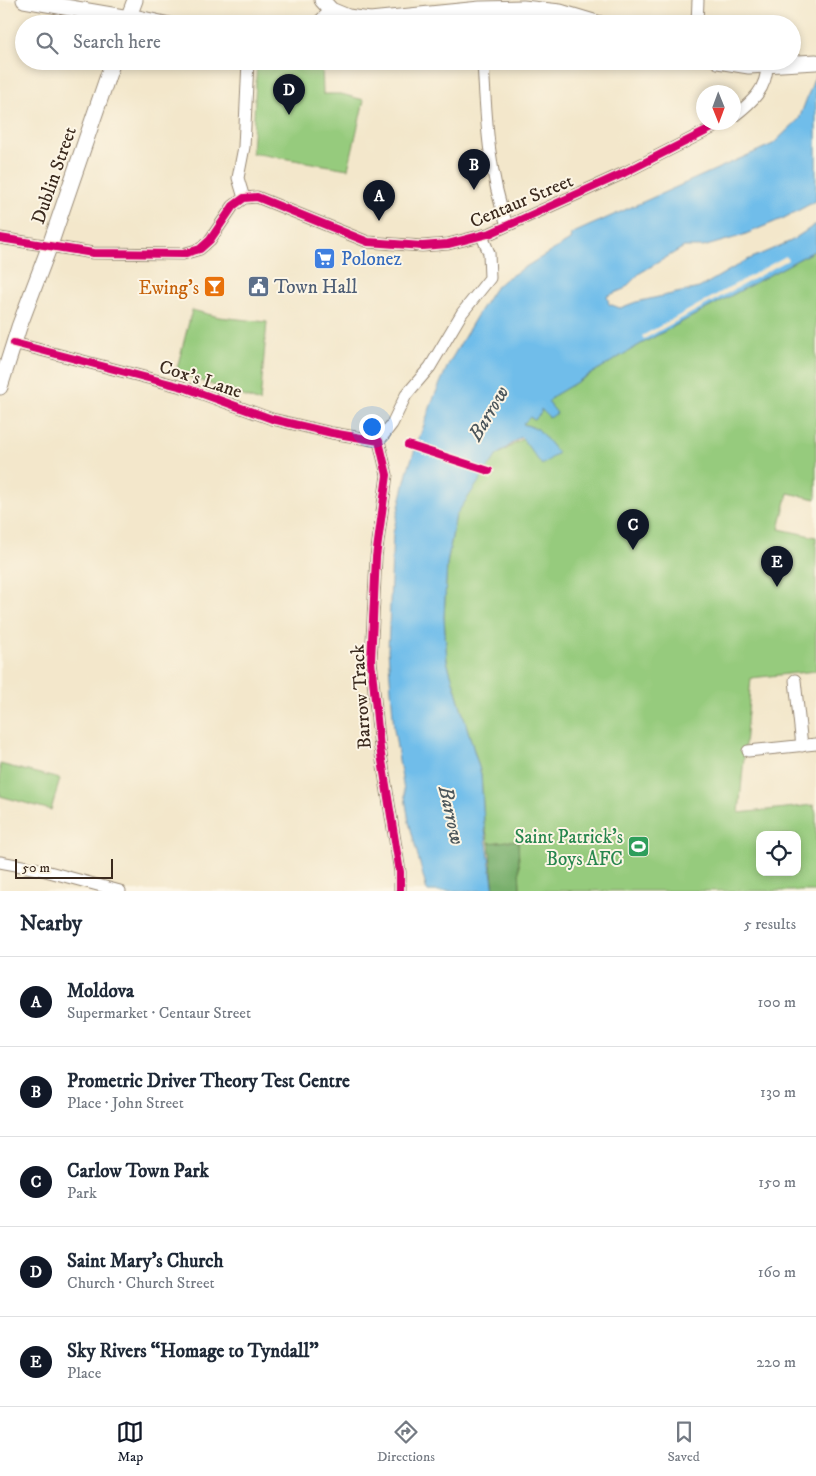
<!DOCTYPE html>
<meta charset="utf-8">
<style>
:root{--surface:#fff;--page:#f2f2f3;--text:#1f2937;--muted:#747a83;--line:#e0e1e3;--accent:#111827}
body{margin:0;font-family:"IM FELL DW Pica",serif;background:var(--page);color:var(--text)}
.controls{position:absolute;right:15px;bottom:15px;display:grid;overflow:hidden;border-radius:10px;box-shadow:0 2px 8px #0003}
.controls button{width:45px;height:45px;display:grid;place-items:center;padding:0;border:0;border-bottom:1px solid var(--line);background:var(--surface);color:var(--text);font:25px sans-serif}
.compass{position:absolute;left:696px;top:85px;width:45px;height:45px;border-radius:50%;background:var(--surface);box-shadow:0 2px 8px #0003;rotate:179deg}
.scale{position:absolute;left:15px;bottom:12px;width:98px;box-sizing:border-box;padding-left:5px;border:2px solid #3b2a1e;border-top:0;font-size:14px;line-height:18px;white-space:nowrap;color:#3b2a1e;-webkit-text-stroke:4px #fcf5e5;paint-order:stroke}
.you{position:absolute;left:371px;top:426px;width:18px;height:18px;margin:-12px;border:4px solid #fff;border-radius:50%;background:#1a73e8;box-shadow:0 0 0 8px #1a73e833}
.badge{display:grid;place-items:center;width:32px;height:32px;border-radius:50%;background:var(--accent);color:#fff;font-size:16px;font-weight:700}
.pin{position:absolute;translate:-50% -41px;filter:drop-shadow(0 1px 2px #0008)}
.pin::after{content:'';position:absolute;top:26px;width:18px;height:15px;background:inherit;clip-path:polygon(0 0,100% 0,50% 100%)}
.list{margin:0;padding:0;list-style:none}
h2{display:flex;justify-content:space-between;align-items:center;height:65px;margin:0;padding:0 20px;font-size:21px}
h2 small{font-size:16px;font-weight:400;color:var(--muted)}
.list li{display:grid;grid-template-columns:32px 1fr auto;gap:15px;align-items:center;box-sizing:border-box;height:90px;padding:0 20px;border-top:1px solid var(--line)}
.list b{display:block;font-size:19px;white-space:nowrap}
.list p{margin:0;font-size:16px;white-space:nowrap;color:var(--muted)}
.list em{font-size:16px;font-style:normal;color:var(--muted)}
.icon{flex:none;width:28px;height:28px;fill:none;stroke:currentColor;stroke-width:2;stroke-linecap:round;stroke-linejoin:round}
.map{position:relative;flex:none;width:816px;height:891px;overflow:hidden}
.search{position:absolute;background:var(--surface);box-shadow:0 2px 8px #0003;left:15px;right:15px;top:15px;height:55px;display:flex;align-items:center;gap:12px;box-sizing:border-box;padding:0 18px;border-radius:28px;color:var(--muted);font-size:19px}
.sheet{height:515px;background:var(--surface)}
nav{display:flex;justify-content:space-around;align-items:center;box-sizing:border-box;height:70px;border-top:1px solid var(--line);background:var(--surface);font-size:14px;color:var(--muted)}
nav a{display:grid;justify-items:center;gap:2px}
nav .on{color:var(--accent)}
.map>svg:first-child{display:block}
.green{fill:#96cb7d;stroke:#687a4e;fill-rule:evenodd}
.forest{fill:#78af6c;stroke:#5a6c45}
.water{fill:#70bdea;stroke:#567484}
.pier{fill:#f3e7cb}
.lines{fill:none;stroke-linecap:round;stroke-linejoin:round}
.street-casing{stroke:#978874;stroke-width:13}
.secondary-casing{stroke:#978874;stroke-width:17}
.street{stroke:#fff;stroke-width:11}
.secondary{stroke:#fff;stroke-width:15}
.cycleway-casing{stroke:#fcf5e5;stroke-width:11}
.cycleway{stroke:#d6006c;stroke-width:8}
.labels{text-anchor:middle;stroke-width:4;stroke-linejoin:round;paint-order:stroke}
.street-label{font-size:19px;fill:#3b2a1e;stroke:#fcf5e5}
.shop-label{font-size:19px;fill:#366cbe;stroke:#fcf5e5;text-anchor:start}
.service-label{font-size:19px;fill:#4e5e75;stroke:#fcf5e5;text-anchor:start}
.food-label{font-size:19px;fill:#c56008;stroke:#fcf5e5;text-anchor:end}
.leisure-label{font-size:19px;fill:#27864d;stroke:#fcf5e5;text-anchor:end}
.water-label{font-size:20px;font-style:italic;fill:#4b565b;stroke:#fcf5e5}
</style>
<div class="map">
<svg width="816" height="891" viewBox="0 0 816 891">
<rect width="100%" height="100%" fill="#fcf5e5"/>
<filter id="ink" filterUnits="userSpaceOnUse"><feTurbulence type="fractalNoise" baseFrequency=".02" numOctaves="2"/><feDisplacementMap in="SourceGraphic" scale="10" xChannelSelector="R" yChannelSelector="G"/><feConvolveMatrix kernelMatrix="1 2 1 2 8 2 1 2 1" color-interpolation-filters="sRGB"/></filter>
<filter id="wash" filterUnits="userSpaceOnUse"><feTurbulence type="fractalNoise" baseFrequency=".0096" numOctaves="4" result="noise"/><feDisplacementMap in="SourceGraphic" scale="20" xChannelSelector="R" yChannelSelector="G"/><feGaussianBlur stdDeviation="1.12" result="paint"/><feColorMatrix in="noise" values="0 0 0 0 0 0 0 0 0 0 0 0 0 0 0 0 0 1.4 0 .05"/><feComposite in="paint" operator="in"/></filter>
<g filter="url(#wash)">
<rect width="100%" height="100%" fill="#f3e7cb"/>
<g class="green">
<polygon points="257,61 322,61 323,94 341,94 364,100 348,169 252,153"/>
<path d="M816 250V499L788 493 779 529 816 537V671L751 678 739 813 813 805 816 813V891H520L518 840 489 843 484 823 481 774 447 661 444 617 447 564 456 515 479 479 497 455 538 429 523 424 530 417 534 420 541 409 557 414 548 402 555 395 641 344ZM760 835H797V872H760Z"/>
<polygon points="192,310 219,317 267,322 260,402 176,372"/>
<polygon points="0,764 60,779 51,810 0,796"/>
</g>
<polygon class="forest" points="518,840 520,891 494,891 489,843"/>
<polygon class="water" points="816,74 816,201 784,218 741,236 703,247 684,247 640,273 624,289 607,296 609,304 620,308 636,302 699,288 745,261 791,241 816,224 816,250 641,344 555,395 548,402 557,413 550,418 541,409 541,413 534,420 530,417 523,424 538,429 558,453 542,465 521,437 497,455 456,515 447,564 444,617 447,661 481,774 484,823 494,891 427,891 409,822 394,729 388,650 393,533 401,498 408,469 434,397 449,363 479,312 494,289 504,280 570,240 571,234 773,144 799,119"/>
<polygon class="pier" points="786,256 788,260 644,339 642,336"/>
</g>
<g filter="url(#ink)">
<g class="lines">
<defs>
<g id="street">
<polyline points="480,9 481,24"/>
<polyline points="130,14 174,24"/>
<polyline points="316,24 331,10"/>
<polyline points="697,24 698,0"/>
<path d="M483 61C486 117 488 172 507 225"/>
<path d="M734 116C752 102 767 89 767 65"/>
<polyline points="244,198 238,178 244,147 248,61"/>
<polyline points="0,238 93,253 183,254 200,249 210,240 233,206 244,198 257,197 368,242 422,246 448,244 491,233 624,173 724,122"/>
<polyline points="14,343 186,388 272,419 332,433 379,441"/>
<polyline points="379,441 387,475 376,557 371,661 380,748 400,872 400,891"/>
<polyline points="379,441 392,424 406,395 430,367 462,313 490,278 489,253 482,236"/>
<polyline points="795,680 802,746"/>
<polyline points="748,751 816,744"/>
<polyline points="0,862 38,869 120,891"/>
</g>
<g id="secondary">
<polyline points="24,0 129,18"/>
<polyline points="322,0 331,10 348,17 370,20 480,9 523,8 560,12 600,24"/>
<polyline points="126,24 135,0"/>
<polyline points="718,61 749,66 816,62"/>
<polyline points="0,387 19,327 50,245 113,61"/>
</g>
</defs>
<use href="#street" class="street-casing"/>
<use href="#secondary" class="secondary-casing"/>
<use href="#street" class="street"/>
<use href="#secondary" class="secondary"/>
<defs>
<g id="cycleway">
<polyline points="0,238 93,253 183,254 200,249 210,240 233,206 244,198 257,197 368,242 422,246 448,244 491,233 624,173 724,122"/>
<polyline points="14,343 186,388 272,419 332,433 379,441 387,475 376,557 371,661 380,748 400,872 400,891"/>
<polyline points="408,445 489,471"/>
</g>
</defs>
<use href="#cycleway" class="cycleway-casing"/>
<use href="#cycleway" class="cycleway"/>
</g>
</g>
<defs>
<symbol id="supermarket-square" viewBox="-11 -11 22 22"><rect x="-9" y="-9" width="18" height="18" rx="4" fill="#3f7fe0" stroke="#fcf5e5"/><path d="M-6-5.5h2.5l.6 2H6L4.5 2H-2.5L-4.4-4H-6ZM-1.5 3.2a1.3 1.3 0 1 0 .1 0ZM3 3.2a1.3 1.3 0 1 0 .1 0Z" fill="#fff"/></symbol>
<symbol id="civic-square" viewBox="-11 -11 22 22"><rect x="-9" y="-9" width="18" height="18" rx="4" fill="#5c6f8a" stroke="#fcf5e5"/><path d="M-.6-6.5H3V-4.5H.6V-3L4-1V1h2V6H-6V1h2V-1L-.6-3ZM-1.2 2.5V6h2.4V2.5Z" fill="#fff"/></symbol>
<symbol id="bar-square" viewBox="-11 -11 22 22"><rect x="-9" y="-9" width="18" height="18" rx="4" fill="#e8710a" stroke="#fcf5e5"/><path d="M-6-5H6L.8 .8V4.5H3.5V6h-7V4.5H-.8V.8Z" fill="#fff"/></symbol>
<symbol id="stadium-square" viewBox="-11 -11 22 22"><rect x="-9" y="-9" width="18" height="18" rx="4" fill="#2e9e5b" stroke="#fcf5e5"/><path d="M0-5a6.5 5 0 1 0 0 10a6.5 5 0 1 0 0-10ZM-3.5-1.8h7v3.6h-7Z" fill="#fff"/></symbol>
</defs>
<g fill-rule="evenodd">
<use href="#supermarket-square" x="312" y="246" width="25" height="25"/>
<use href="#civic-square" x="246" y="274" width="25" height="25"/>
<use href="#bar-square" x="202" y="274" width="25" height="25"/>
<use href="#stadium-square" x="626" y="834" width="25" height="25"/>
</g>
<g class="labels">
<g class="street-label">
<text transform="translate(53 175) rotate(-71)" y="7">Dublin Street</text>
<text transform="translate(521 200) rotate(-23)" y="7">Centaur Street</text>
<text transform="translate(201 378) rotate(18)" y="7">Cox's Lane</text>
<text transform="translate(360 697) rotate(-94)" y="7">Barrow Track</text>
</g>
<g class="shop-label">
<text x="341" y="265">Polonez</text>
</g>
<g class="service-label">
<text x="274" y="293">Town Hall</text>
</g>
<g class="food-label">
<text x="199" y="294">Ewing’s</text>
</g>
<g class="leisure-label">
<text x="623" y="843">Saint Patrick's<tspan x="623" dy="22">Boys AFC</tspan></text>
</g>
<g class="water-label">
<text transform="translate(488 413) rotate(-59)" y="7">Barrow</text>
<text transform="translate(452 815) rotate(78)" y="7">Barrow</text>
</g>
</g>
</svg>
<div class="controls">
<button><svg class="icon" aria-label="locate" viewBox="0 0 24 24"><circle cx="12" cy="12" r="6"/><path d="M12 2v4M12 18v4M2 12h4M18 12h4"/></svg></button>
</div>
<svg class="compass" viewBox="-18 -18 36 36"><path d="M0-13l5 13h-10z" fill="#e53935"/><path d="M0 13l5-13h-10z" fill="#747a83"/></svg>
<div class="scale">50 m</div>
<div class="you"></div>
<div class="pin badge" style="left:379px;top:221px">A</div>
<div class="pin badge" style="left:474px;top:190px">B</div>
<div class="pin badge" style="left:633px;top:550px">C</div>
<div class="pin badge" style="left:289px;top:115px">D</div>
<div class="pin badge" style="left:777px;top:587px">E</div>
<div class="search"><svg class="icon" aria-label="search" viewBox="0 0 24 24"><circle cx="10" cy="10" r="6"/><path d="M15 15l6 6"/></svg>Search here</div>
</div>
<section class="sheet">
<h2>Nearby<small>5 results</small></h2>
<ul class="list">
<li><span class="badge">A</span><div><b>Moldova</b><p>Supermarket · Centaur Street</p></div><em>100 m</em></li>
<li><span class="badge">B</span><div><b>Prometric Driver Theory Test Centre</b><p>Place · John Street</p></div><em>130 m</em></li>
<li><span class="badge">C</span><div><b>Carlow Town Park</b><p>Park</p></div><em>150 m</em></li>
<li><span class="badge">D</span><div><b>Saint Mary's Church</b><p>Church · Church Street</p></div><em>160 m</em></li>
<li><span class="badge">E</span><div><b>Sky Rivers “Homage to Tyndall”</b><p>Place</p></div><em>220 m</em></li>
</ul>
</section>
<nav>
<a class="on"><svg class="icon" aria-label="map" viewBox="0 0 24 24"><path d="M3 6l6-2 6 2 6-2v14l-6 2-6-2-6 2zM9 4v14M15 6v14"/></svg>Map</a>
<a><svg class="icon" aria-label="directions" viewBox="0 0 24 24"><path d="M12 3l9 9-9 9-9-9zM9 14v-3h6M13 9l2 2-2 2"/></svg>Directions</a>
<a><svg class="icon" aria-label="saved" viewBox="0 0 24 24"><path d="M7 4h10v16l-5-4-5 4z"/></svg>Saved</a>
</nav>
